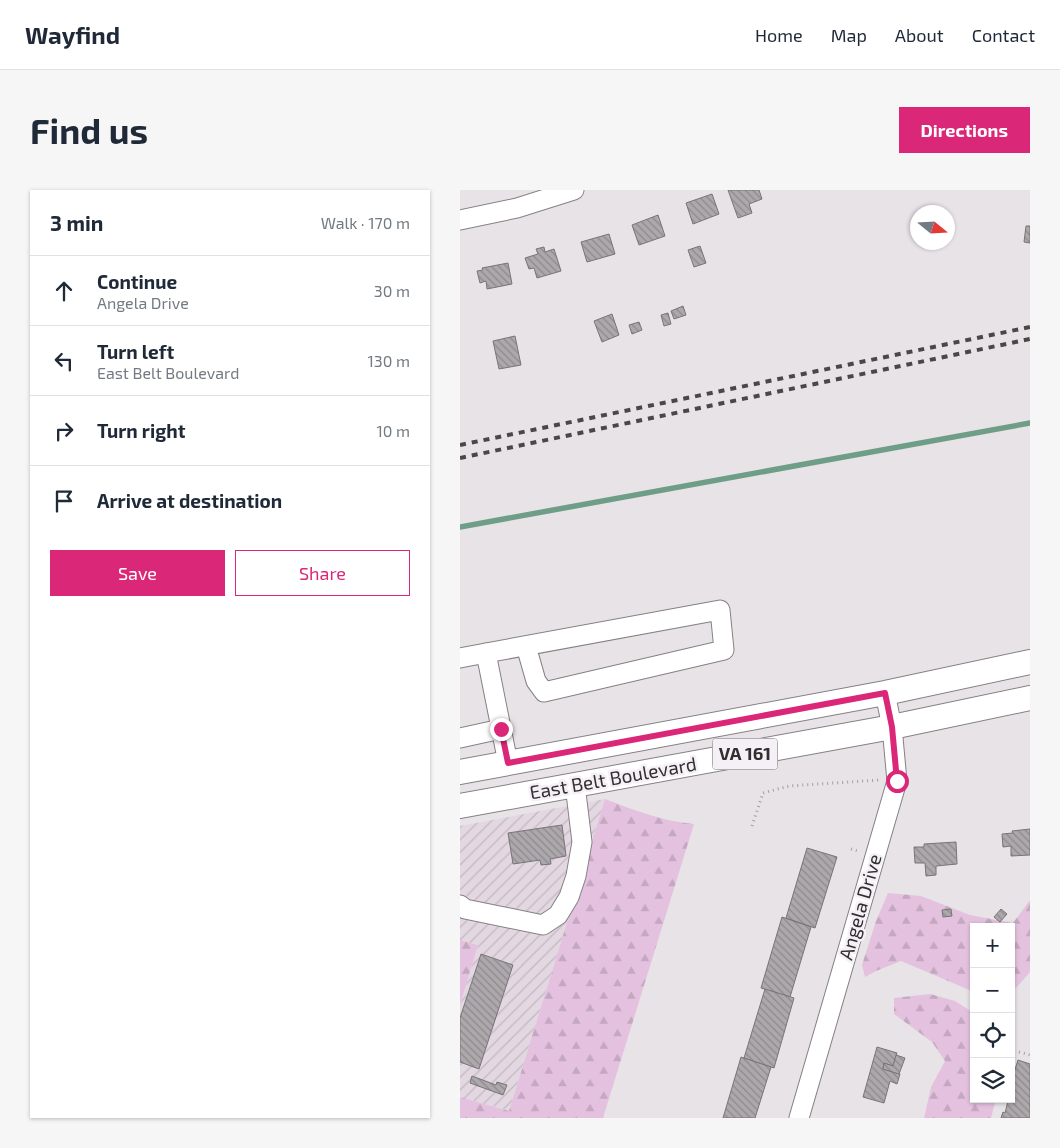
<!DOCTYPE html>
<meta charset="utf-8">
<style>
:root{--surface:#fff;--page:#f6f6f7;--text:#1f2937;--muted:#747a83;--line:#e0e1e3;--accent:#db2777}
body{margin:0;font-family:"Exo 2",sans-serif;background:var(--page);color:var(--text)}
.controls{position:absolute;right:15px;bottom:15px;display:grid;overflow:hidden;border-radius:0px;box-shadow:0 1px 4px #0004}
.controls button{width:45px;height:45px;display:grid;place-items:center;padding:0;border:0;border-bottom:1px solid var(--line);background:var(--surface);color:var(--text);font:25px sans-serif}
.compass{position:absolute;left:450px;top:15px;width:45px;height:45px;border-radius:50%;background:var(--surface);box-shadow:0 1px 4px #0004;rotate:108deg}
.stop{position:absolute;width:15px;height:15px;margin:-11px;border:4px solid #db2777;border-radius:50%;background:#fff}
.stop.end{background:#db2777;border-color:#fff;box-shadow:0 1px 5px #0008}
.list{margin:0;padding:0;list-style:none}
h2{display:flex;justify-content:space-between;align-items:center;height:65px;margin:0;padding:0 20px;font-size:21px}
h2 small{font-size:16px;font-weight:400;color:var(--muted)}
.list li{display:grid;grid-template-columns:32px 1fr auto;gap:15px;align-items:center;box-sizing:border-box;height:70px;padding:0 20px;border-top:1px solid var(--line)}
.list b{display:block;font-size:19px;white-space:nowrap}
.list p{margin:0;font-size:16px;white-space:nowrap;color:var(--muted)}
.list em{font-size:16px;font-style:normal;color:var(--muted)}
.actions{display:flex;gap:10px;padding:15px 20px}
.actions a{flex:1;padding:11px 0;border:1px solid var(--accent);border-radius:0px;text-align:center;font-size:18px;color:var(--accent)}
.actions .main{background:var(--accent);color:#fff}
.icon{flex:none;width:28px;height:28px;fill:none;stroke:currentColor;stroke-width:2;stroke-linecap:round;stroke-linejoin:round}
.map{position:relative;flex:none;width:570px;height:928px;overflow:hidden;border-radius:0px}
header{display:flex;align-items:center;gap:30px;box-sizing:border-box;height:70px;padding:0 25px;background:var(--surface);border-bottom:1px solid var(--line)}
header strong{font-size:24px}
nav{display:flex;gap:28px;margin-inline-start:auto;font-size:18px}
.intro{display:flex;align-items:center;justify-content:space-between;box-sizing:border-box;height:120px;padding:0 30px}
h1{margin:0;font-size:35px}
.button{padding:12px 22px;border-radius:0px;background:var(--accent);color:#fff;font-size:18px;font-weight:700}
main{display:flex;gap:30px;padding:0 30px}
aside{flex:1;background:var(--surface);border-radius:0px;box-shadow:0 1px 4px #0004}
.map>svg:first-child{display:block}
.industrial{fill:url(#industrial-furrows)}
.forest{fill:url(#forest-firs)}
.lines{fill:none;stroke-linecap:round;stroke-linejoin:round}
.stream{stroke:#6e9e87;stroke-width:5.5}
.building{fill:url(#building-back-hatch);stroke:#787477}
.minor-casing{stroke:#858084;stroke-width:21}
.major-casing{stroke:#858084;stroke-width:26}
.path{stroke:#a39fa2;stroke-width:3;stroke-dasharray:1 4;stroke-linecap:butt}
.minor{stroke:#fff;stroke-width:19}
.major{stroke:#fff;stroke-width:24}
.rail{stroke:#494748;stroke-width:4;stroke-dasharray:6 6;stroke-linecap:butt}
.route{stroke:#db2777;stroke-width:6}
.labels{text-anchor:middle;stroke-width:5;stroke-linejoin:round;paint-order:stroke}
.shield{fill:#f5f0f5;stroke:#6c696b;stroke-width:1}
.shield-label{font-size:18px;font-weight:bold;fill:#312f30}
.street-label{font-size:19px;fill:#312f30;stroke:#f5f0f5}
</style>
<header>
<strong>Wayfind</strong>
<nav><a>Home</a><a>Map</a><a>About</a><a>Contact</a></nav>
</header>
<div class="intro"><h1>Find us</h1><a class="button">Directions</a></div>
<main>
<aside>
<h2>3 min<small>Walk · 170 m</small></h2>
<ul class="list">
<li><svg class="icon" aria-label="ahead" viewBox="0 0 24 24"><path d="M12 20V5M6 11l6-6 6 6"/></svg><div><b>Continue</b><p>Angela Drive</p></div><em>30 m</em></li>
<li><svg class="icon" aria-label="left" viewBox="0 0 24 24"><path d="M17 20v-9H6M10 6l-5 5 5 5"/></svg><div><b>Turn left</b><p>East Belt Boulevard</p></div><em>130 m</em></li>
<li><svg class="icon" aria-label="right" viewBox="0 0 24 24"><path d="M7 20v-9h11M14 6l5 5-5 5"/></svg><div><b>Turn right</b></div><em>10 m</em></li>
<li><svg class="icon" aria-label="arrive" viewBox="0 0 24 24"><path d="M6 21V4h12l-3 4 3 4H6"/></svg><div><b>Arrive at destination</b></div></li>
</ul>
<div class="actions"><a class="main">Save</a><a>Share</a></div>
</aside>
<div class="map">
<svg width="570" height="928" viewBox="0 0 570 928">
<defs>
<pattern id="industrial-furrows" width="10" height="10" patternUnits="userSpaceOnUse" patternTransform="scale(1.25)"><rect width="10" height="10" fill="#e3d7e1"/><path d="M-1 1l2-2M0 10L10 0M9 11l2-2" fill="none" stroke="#c3b9c1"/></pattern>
<pattern id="forest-firs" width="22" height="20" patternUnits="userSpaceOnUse" patternTransform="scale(1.25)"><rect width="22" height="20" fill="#e4c2df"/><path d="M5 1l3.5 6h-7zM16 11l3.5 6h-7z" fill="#c4a7c0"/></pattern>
<pattern id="building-back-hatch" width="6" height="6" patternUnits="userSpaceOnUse" patternTransform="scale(1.25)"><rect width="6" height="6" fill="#ada8ac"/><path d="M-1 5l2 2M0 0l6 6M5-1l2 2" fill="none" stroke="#8d898c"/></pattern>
</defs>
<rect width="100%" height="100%" fill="#e8e3e7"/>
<polygon class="industrial" points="145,609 49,921 0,907 0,815 18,755 0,750 0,636"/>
<g class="forest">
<path d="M145 609C174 620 202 631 234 634L143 928H0V907L49 921Z"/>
<polygon points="428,703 461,706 510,725 553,733 570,710 570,782 557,797 551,799 551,737 514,737 514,802 441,771 416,781 405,787 402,775 416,731"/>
<polygon points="0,750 18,755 0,815"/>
<polygon points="470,804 495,811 514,823 514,909 536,909 531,928 464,928 471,897 485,871 472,852 434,824 434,808"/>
</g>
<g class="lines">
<polyline class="stream" points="0,337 570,233"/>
</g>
<g class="building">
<polygon points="268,0 299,0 302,9 289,14 292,23 278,28"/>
<polygon points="252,4 259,24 233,34 226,13"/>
<polygon points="198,25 205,46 179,55 172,35"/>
<polygon points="566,36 570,36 570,53 564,52"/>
<polygon points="149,44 155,64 127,72 121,52"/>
<polygon points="240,56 246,73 234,77 228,60"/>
<polygon points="84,57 85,62 94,59 101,81 77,88 74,78 69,79 65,68 78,64 76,59"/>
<polygon points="48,73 52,94 27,99 26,91 20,93 17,81 23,80 22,78"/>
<polygon points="223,116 226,125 214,129 211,121"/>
<polygon points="208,123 211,134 204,136 201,125"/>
<polygon points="152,124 159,145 142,152 134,131"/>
<polygon points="179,132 182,140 172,144 169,135"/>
<polygon points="55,146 61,175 39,179 33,151"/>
<polygon points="102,635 106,666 90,669 91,674 81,675 80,670 53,674 48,643"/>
<polygon points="570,639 570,665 551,666 551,656 543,657 542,644 553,643 552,641"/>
<polygon points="496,652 497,674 476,676 476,685 466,686 465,673 455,673 454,657 464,657 464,654"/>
<polygon points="347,658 377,667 355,738 326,728"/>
<polygon points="491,719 492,726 483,727 482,720"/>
<polygon points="541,719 547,724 540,732 534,727"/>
<polygon points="322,727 351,737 330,807 301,798"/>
<polygon points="21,764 53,775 19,879 0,872 0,828"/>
<polygon points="305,799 334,808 314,878 284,868"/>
<polygon points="417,857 437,863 433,876 424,873 423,879 440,884 437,894 430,891 424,913 403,907"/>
<polygon points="436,865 445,868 439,884 423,879 424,873 433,876"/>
<polygon points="281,867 311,877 295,928 263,928"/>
<polygon points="558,870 570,874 570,928 541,928 543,922 545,923 548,911 546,910 546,909 551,909 551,892"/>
<polygon points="12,886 36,895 37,892 47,895 43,905 10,893"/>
</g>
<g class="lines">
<defs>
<g id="minor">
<polyline points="0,30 57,18 114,0"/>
<polyline points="26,463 260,420 264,460 84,502 76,491 66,456"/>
<polyline points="0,468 26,463 48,573"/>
<polyline points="0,548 41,539"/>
<polyline points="0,715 5,719 83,735 98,725 109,707 116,686 122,652 115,595"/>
<polyline points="339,928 437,591 432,537 425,503"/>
</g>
<g id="major">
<polyline points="0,582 425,503 570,472"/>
<polyline points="0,616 432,537 570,508"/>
</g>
</defs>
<use href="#minor" class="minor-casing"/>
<use href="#major" class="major-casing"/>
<g class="path">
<polyline points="292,636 303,603 329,596 419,590"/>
<polyline points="391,659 398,661"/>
<polyline points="559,862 570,865"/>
</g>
<use href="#minor" class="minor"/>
<use href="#major" class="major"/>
<g class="rail">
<polyline points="0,255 570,137"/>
<polyline points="0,268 570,149"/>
</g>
</g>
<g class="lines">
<polyline class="route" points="41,539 48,573 425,503 432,537 437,591"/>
</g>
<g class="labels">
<rect class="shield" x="252.5" y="548.5" width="65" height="31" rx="4"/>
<g class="shield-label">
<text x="285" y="570">VA 161</text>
</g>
<g class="street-label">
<text transform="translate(153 588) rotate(-10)" y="7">East Belt Boulevard</text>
<text transform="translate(400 717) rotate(-74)" y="7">Angela Drive</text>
</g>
</g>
</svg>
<div class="controls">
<button>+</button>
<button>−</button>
<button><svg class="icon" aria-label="locate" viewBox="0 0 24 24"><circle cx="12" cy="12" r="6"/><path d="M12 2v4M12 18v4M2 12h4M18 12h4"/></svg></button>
<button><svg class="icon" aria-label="layers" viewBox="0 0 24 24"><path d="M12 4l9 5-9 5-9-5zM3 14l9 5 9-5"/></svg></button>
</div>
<svg class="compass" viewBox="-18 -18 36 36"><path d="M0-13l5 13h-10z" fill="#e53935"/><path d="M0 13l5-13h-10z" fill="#747a83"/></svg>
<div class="stop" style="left:437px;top:591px"></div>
<div class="stop end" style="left:41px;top:539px"></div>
</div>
</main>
